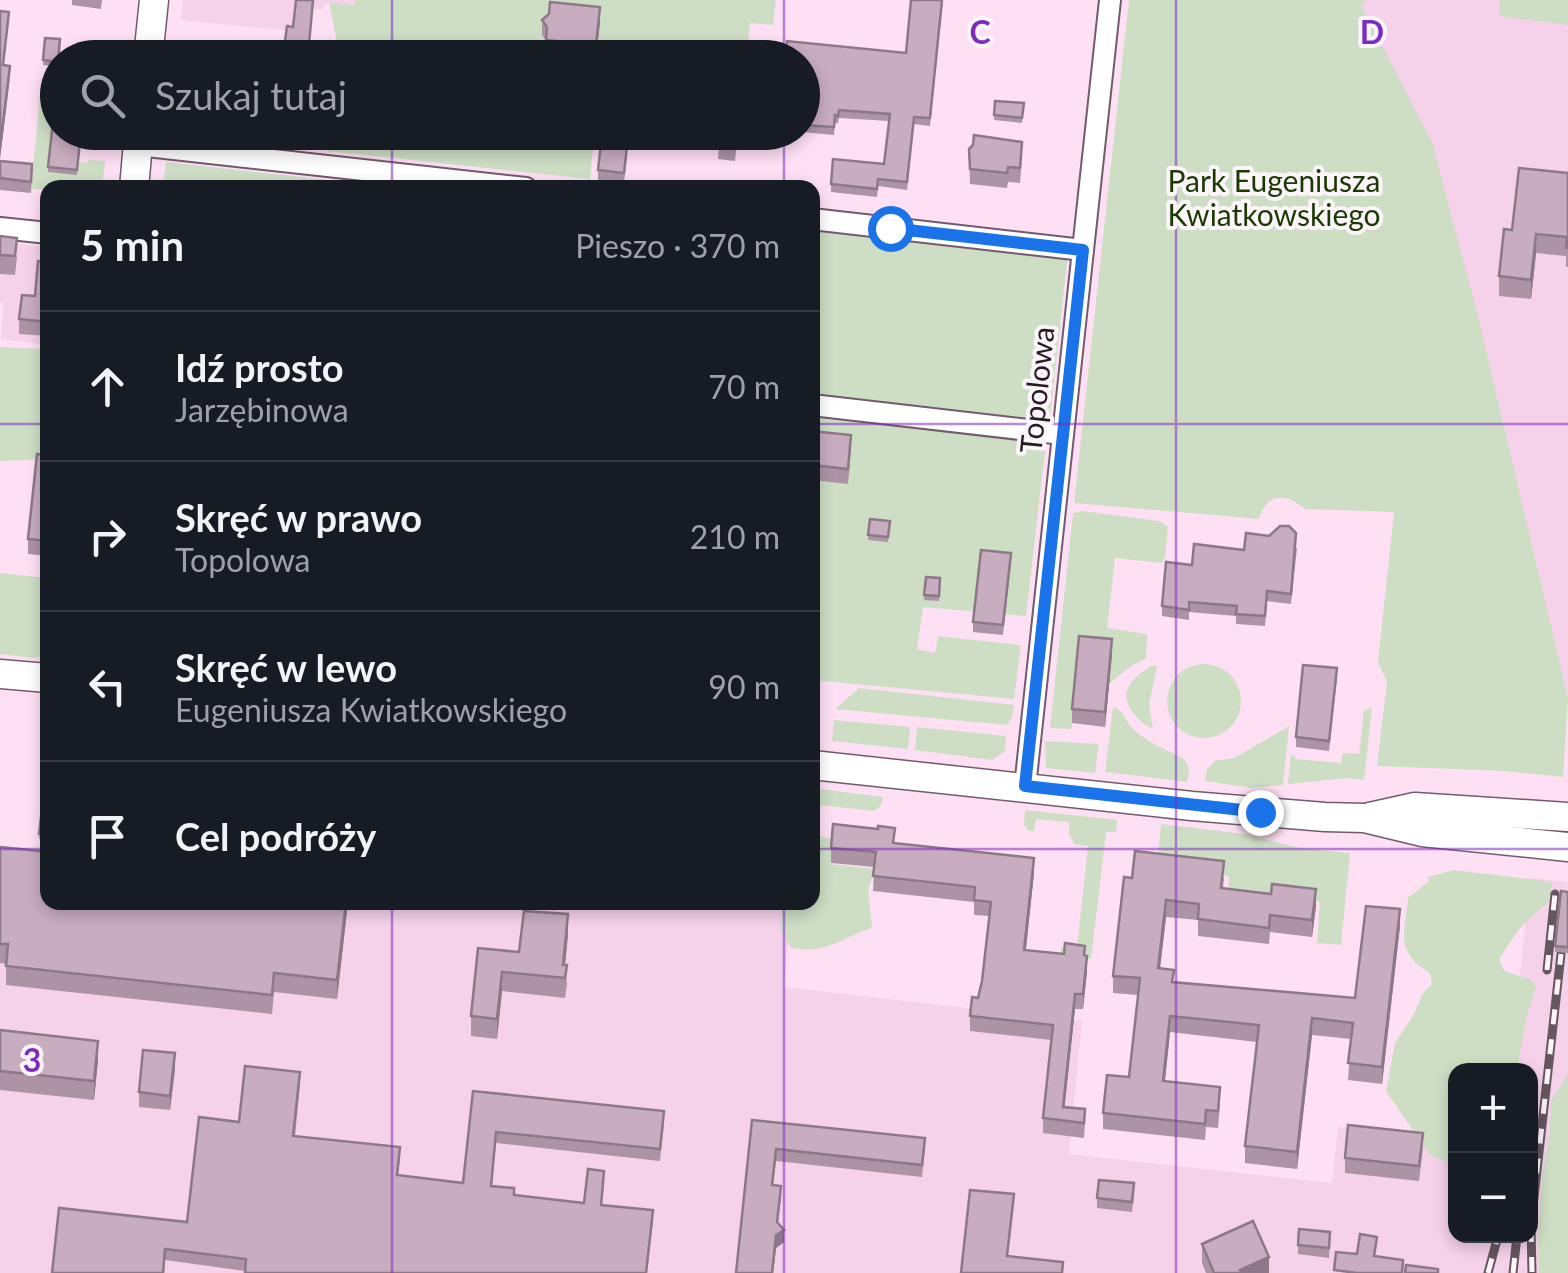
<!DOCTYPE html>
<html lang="pl">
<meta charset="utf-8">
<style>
:root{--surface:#171b24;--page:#242831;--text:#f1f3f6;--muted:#9ea1a6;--line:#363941}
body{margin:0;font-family:Lato,sans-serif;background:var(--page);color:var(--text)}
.controls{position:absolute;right:30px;bottom:30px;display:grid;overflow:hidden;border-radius:20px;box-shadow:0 5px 15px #0003}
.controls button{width:90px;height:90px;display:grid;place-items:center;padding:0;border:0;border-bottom:2px solid var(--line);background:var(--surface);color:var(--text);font:50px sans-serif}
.stop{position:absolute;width:30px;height:30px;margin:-22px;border:8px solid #1a73e8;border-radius:50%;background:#fff}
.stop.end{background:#1a73e8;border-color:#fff;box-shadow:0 2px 10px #0008}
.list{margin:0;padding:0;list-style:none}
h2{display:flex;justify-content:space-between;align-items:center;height:130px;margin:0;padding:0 40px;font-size:42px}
h2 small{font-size:32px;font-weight:400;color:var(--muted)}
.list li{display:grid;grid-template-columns:65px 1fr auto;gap:30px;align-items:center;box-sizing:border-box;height:150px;padding:0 40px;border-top:2px solid var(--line)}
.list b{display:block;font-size:38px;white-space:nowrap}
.list p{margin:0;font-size:32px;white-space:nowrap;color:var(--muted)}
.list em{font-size:32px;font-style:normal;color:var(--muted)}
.icon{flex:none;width:55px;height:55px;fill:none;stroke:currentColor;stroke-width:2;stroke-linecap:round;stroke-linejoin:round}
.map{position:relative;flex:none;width:1568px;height:1273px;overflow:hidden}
.search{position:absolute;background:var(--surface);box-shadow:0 5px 15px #0003;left:40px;top:40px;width:780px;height:110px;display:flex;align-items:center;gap:25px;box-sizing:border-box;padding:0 35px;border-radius:55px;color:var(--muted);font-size:38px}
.panel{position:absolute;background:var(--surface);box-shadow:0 5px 15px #0003;left:40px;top:180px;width:780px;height:730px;border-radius:20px}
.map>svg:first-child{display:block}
.built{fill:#f5d1ea}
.green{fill:#cedec5}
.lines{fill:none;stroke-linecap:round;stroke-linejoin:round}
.minor-casing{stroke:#735a6c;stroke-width:24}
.secondary-casing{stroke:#735a6c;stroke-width:31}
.minor{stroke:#fff;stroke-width:20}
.secondary{stroke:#fff;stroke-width:28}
.rail-casing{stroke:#655660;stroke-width:9}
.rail{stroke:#fbf5f9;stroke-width:5;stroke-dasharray:15;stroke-linecap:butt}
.wall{fill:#ac94a5}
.shaded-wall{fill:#8c7886}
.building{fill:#c8acc0;stroke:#8c7886;stroke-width:2.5}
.route{stroke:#1a73e8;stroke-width:12}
.grid{fill:none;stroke:#7b2cbf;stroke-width:2.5;stroke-opacity:0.55}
.labels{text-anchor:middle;stroke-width:8;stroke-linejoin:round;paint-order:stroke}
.park-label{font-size:30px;fill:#1c3904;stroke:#fbf5f9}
.street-label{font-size:30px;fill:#261c23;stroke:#fbf5f9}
.grid-label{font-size:32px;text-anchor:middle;font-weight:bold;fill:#7b2cbf;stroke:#fbf5f9;stroke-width:8;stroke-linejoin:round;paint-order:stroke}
</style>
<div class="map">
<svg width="1568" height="1273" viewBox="0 0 1568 1273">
<rect width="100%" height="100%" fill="#fee0f4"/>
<g class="built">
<polygon points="183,0 355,0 355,5 329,2 321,10 294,7 291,31 181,20"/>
<polygon points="1359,0 1568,0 1568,698 1479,320"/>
<polygon points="0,242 47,247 47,345 1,339 4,303 0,302"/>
<polygon points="0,846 47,851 48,902 792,903 784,987 1082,1021 1069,1154 1332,1183 1338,1127 1455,1138 1456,1236 1530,1236 1530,1070 1506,1070 1511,1061 1530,878 1568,882 1568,1273 0,1273"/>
</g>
<g class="green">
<polygon points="355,0 776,0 773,25 750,23 747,49 689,43 681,58 340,57 329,2 354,5"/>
<path d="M1129 0H1366L1361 5 1432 142 1479 320 1568 698 1563 777 1505 771 1377 766 1387 682 1378 662 1394 512 1305 509C1286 493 1267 492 1259 519L1074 503Z"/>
<polygon points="1500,0 1568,0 1568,25 1499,16"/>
<polygon points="41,86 57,88 48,172 78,162 87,163 88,160 105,161 102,187 48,188 47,190 31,189"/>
<polygon points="330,133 330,132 610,133 610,140 594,139 590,179 327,151"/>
<polygon points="166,162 391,187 163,188"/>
<polygon points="813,225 1068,253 1049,426 813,400"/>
<polygon points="0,347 47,349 47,459 0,461"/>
<polygon points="813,410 1047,435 1026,616 923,607 917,649 935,653 938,636 1021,645 1014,699 813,680"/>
<path d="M1082 511 1159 521 1168 527 1165 557 1161 563 1115 558 1107 628 1147 634 1146 658C1115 673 1095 699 1072 723L1071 729 1050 728 1073 513Z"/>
<polygon points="0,573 47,578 47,655 33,658 0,654"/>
<circle cx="1204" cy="701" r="37"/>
<path d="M1151 666H1157L1149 704 1153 729C1142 724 1135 717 1129 706 1120 687 1137 676 1151 666Z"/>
<polygon points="859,688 1014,705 1012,718 1007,725 835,709"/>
<path d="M1113 707C1124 711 1123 716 1129 724 1144 743 1166 748 1185 760L1189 769 1187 782 1105 772Z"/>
<polygon points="1372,707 1364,780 1347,778 1288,784 1291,755 1295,756 1295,759 1341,763 1343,753 1359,754 1364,712"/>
<polygon points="834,720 910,727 908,749 832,741"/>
<polygon points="1289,726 1283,785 1251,788 1205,781 1207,769 1215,761 1234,758"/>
<polygon points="917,727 1006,736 1005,751 992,760 915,750"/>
<polygon points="1045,741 1099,744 1095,773 1046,768"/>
<path d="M813 788 883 797C882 804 880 807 874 811L820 805 813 797Z"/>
<polygon points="1025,810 1117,820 1116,832 1106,832 1091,959 1060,956 1061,947 1077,948 1088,846 1075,844 1069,835 1069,822 1036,819 1034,831 1029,831 1024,825"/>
<polygon points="1161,824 1245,834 1299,848 1350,853 1341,945 1317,943 1320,902 1268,896 1228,901 1229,876 1157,869"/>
<path d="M813 835 833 839 831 864 875 869 868 891 872 928C838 939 829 954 791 948L780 929 783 903 812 902Z"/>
<path d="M1454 870 1552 882 1550 900 1520 928 1499 959 1504 971 1532 980 1536 987 1526 1019 1517 1070H1456L1455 1163 1452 1164 1430 1155 1386 1091 1395 1043 1414 1014 1423 993 1432 984 1430 973C1394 951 1405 935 1408 898L1429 881 1428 877Z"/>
<polygon points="1568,1074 1568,1273 1539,1273 1538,1238 1542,1179 1550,1132 1551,1101"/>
</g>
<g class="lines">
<defs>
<g id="minor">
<polyline points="138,145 526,188"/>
<polyline points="812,219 1083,250"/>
<polyline points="0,228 48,233"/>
<polyline points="812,405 1063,434"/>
<polyline points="1025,787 1110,0"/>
</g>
<g id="secondary">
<polyline points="148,58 154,0"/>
<polyline points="134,188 139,132"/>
<polyline points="0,674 48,678"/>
<polyline points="812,765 1192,806 1325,817 1364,818 1422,832 1568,847"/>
<polyline points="1370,817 1415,807 1568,817"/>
</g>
</defs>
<use href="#minor" class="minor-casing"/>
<use href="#secondary" class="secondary-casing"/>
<use href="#minor" class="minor"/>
<use href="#secondary" class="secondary"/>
<defs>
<g id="rail">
<polyline points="1547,970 1555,894"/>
<polyline points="1531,1227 1532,1273"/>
<polyline points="1530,1233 1561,954"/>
<polyline points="1488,1273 1498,1236"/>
<polyline points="1513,1273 1517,1236"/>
</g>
</defs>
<use href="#rail" class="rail-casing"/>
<use href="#rail" class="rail"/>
</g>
<g class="wall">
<polygon points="72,0 102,0 101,9 72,5"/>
<polygon points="313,0 309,49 285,46 287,26 293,27"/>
<polygon points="943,0 930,126 914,124 907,190 878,186 877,197 831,192 831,184 884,164 889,121 839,118 838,123 835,123 834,135 802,132 802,58 906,53"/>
<polygon points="542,20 600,22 596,58 574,58 546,54 546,40 542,35"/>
<polygon points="45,38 58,58 58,67 43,65"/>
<polygon points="995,101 1024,103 1022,123 994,120"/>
<polygon points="81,132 77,175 48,172 48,167"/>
<polygon points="644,132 671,132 670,147 644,144"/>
<polygon points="720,132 738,132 735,161 718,159"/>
<polygon points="969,149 1022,157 1020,183 1008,182 1007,188 970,184"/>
<polygon points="627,156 624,183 598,180 598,170"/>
<polygon points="0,161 32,175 31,193 0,190"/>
<polygon points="1568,173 1568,267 1566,267 1566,256 1536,253 1531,299 1499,296 1499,276 1512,230"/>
<polygon points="0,236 17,257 15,275 0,274"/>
<polygon points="48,262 48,336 19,334 19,319 35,296"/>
<polygon points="812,431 851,450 848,484 812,480"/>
<polygon points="48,455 48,556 28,554 28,539"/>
<polygon points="870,519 890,521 888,542 868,540"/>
<polygon points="1297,548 1291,604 1267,601 1265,626 1236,624 1236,616 1189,612 1189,620 1162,616 1162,606 1192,565 1244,550"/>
<polygon points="1011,563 1003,635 973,632 973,622"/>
<polygon points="926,577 940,578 939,601 924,600"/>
<polygon points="1112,654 1105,727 1072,723 1072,709"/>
<polygon points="1337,678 1329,751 1296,747 1296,737"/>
<polygon points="48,757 48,840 39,839"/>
<polygon points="895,843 1034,873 1026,950 1085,956 1087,971 1083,1009 1075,1009 1064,1107 1085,1124 1084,1138 1043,1133 1043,1118 1051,1040 970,1031 970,1016 978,998 982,981 989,916 974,915 974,902 873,891 874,867 831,863 831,848"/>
<polygon points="0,847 348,902 337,999 274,992 272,1014 6,985 6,964 0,963"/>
<polygon points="1124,877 1224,878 1223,888 1316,906 1312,937 1270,932 1269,944 1198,936 1198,920 1166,917 1160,968 1174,982 1355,998 1400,926 1382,1084 1348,1080 1351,1039 1312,1035 1297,1169 1245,1163 1245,1146 1257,1042 1170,1032 1165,1081 1220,1104 1218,1128 1206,1127 1205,1140 1103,1129 1103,1113 1129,1077 1138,995 1113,993 1113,976"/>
<polygon points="1568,892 1568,953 1555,952 1555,946"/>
<polygon points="568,934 565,965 567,984 565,998 502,991 497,1039 471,1036 471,1016 478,948 519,952"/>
<polygon points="0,1030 98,1060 94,1100 0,1090"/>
<polygon points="175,1068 170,1110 139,1107 139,1092"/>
<polygon points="300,1084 295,1136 400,1159 398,1176 463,1183 473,1091 664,1123 660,1161 496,1143 492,1186 514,1195 584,1203 604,1183 602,1205 653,1222 647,1273 245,1273 245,1271 165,1260 164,1273 52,1273 187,1222 239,1122"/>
<polygon points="752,1120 925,1150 922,1177 776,1161 773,1185 781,1198 778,1223 784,1242 776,1248 773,1273 736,1273"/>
<polygon points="1423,1148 1419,1181 1345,1173 1345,1158"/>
<polygon points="1134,1193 1132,1212 1097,1208 1097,1198"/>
<polygon points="1330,1242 1329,1258 1298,1254 1298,1245"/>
<polygon points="1202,1244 1269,1273 1206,1273 1202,1263"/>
</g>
<g class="shaded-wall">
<polygon points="600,7 600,22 596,58 596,45"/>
<polygon points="10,66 10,77 0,159 0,147"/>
<polygon points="1536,234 1536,253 1531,299 1531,280"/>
<polygon points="1112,639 1112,654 1105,727 1105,712"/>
<polygon points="1034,858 1034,873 1024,965 1024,950"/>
<polygon points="1316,889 1316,906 1312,937 1312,920"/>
<polygon points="1166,900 1166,917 1158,985 1158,968"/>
<polygon points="346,902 348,902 337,999 337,980"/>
<polygon points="1400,909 1400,926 1382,1084 1382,1067"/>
<polygon points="568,914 568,934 563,984 563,965"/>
<polygon points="1087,956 1087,971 1083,1009 1083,994"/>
<polygon points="502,972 502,991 497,1039 497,1019"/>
<polygon points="1075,994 1075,1009 1063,1122 1063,1107"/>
<polygon points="1170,1016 1170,1032 1163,1098 1163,1081"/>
<polygon points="1312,1018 1312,1035 1297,1169 1297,1152"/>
<polygon points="98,1041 98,1060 94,1100 94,1081"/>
<polygon points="175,1053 175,1068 170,1110 170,1096"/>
<polygon points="784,1230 784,1242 776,1248 773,1273 772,1273 776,1235"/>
<polygon points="1269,1257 1269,1273 1240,1273 1240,1270"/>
</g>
<g class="building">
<polygon points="296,0 313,0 309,44 285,41 287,26 293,27"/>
<polygon points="911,0 942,0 930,118 914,117 907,182 878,179 877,189 831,184 833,159 884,164 890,114 839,110 838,116 835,115 834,127 802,125 802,58 785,58 787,41 906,53"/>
<polygon points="550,2 600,7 596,45 546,40 547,27 542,20 549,14"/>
<polygon points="0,11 9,12 3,65 10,66 0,147"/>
<polygon points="45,38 60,39 58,62 43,60"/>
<polygon points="211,52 244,58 210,58"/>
<polygon points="56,94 58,94 58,132 81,132 77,170 48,167"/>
<polygon points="995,101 1024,103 1022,118 994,115"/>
<polygon points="644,132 670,132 670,137 644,134"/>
<polygon points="720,132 737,132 735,147 718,145"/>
<polygon points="974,135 1022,142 1020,168 1008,167 1007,173 970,169 969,149 973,145"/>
<polygon points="601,144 627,146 624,173 598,170"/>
<polygon points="0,161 32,164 31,182 0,178"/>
<polygon points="1519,168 1568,173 1568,248 1566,247 1567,237 1536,234 1531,280 1499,276 1504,229 1512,230"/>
<polygon points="0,236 17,238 15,256 0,255"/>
<polygon points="38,261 48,262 48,322 19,319 22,295 35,296"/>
<polygon points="812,431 851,435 848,469 812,465"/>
<polygon points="37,454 48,455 48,541 28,539"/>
<polygon points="870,519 890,521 888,537 868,535"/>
<polygon points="1280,526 1289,526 1296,533 1291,594 1267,591 1265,616 1236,614 1237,606 1189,602 1189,610 1162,606 1166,562 1192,565 1194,544 1244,550 1246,533 1269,536"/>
<polygon points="981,550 1011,553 1003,625 973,622"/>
<polygon points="926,577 940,578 939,596 924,595"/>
<polygon points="1079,636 1112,639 1105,712 1072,709"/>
<polygon points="1303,665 1337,668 1329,741 1296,737"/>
<polygon points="48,757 48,834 39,834"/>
<polygon points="833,824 878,829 878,826 895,828 893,843 1034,858 1024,950 1064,954 1065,943 1085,946 1084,955 1087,956 1083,994 1075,994 1063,1107 1085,1109 1084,1123 1043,1118 1053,1025 970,1016 972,997 978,998 982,981 991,902 974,900 975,887 873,876 876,852 831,848"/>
<polygon points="0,847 48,852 48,902 346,902 337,980 274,973 272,995 6,966 8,944 0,944"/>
<polygon points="1135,851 1224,861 1221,888 1271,894 1272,884 1316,889 1312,920 1270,915 1269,928 1198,919 1199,904 1166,900 1158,968 1174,970 1172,982 1355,998 1366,906 1400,909 1382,1067 1348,1063 1353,1023 1312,1018 1297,1152 1245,1146 1259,1025 1170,1016 1163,1081 1220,1087 1218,1111 1206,1110 1205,1124 1103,1113 1107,1075 1129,1077 1140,978 1113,976 1124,877 1132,878"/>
<polygon points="1561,891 1568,892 1568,947 1555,946"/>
<polygon points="524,911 568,914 563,965 567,965 565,978 502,972 497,1019 471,1016 478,948 519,952"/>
<polygon points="0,1030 98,1041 94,1081 0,1071"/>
<polygon points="143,1050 175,1053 170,1096 139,1092"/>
<polygon points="245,1066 300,1072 293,1136 400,1147 397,1175 463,1183 473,1091 664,1111 660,1149 496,1132 491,1186 514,1188 514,1195 584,1203 588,1169 604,1171 601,1205 653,1210 646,1273 245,1273 246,1259 165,1249 163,1273 52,1273 59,1208 187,1222 199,1117 239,1122"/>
<polygon points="752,1120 925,1138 922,1165 776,1149 772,1185 781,1186 777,1222 784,1230 776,1235 772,1273 736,1273"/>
<polygon points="1348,1125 1423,1133 1419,1166 1345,1158"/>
<polygon points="1099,1180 1134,1183 1132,1202 1097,1198"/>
<polygon points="970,1190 1014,1194 1007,1256 1063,1262 1062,1273 961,1273"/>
<polygon points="1253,1221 1269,1257 1240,1270 1242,1273 1214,1273 1202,1244"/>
<polygon points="1299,1229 1330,1232 1329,1248 1298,1245"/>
<polygon points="1360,1234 1377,1237 1374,1256 1403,1260 1402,1273 1357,1273 1334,1270 1336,1252 1357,1254"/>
<polygon points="1406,1265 1438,1269 1438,1273 1405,1273"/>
</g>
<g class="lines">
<polyline class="route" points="890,228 1083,250 1025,786 1260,812"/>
</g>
<path class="grid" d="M392 0V58M784 0V58M1176 0V1273M392 132V188M784 132V188M0 424H48M812 424H1568M0 849H48M812 849H1568M392 902V1273M784 902V1273"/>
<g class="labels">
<g class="park-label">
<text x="1274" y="192">Park Eugeniusza<tspan x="1274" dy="34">Kwiatkowskiego</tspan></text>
</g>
<g class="street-label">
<text transform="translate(1038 390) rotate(-84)" y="10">Topolowa</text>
</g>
</g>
<g class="grid-label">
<text x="980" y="44">C</text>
<text x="1372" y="44">D</text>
<text x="32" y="1072">3</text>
</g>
</svg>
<div class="controls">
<button>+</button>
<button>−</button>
</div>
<div class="stop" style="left:890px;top:228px"></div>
<div class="stop end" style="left:1260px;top:812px"></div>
<div class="search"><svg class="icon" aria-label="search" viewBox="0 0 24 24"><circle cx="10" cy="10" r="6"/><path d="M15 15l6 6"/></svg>Szukaj tutaj</div>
<section class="panel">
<h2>5 min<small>Pieszo · 370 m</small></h2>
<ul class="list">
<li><svg class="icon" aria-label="ahead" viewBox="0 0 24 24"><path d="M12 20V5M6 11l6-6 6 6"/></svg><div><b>Idź prosto</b><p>Jarzębinowa</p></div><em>70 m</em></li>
<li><svg class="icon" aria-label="right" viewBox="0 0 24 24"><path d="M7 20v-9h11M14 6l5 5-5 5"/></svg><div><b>Skręć w prawo</b><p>Topolowa</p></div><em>210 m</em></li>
<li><svg class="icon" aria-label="left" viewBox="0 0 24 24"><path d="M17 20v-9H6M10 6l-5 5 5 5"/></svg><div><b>Skręć w lewo</b><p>Eugeniusza Kwiatkowskiego</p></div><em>90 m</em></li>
<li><svg class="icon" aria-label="arrive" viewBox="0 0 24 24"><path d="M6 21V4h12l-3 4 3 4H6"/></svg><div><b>Cel podróży</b></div></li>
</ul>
</section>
</div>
